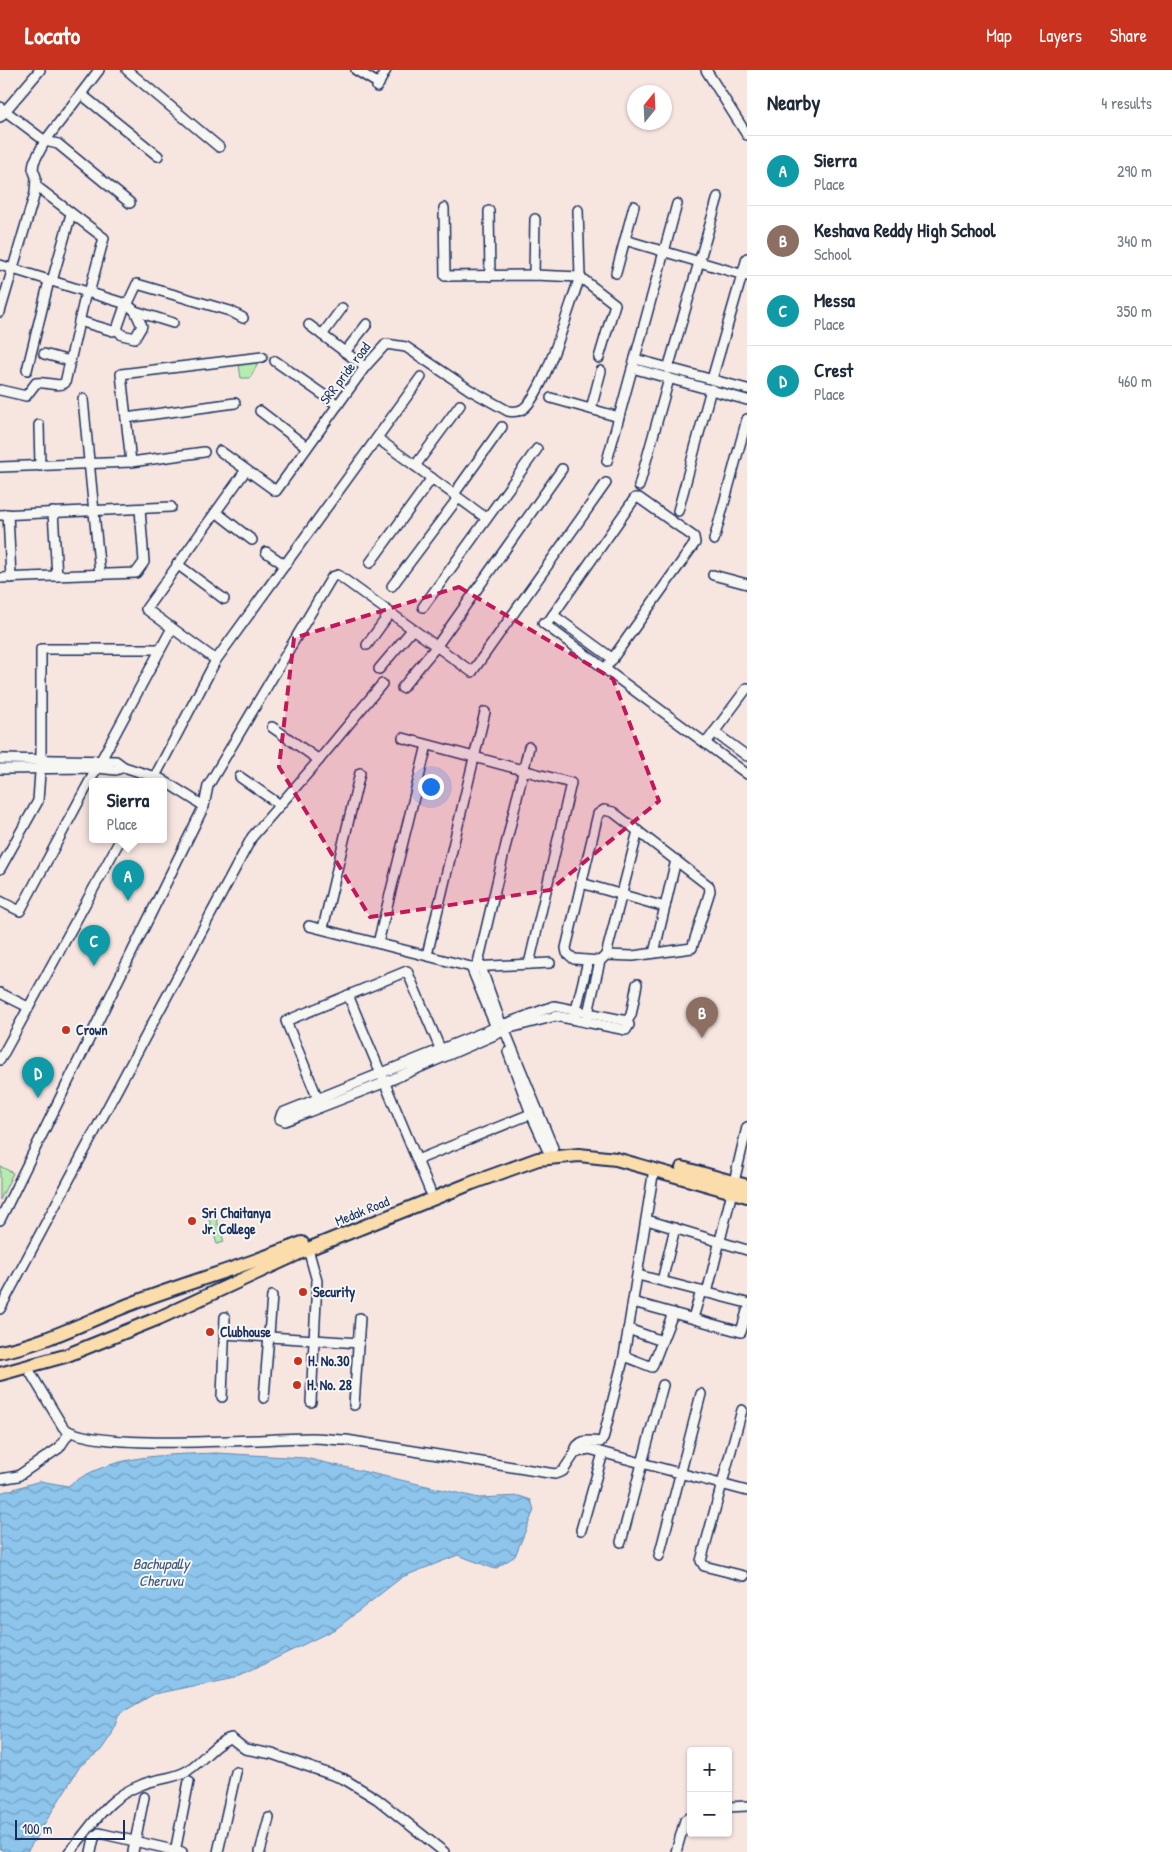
<!DOCTYPE html>
<meta charset="utf-8">
<style>
:root{--surface:#fff;--page:#f6f6f7;--text:#1f2937;--muted:#747a83;--line:#e0e1e3;--accent:#c8321e}
body{margin:0;font-family:"Patrick Hand",sans-serif;background:var(--page);color:var(--text)}
.controls{position:absolute;right:15px;bottom:15px;display:grid;overflow:hidden;border-radius:5px;box-shadow:0 1px 4px #0004}
.controls button{width:45px;height:45px;display:grid;place-items:center;padding:0;border:0;border-bottom:1px solid var(--line);background:var(--surface);color:var(--text);font:25px sans-serif}
.compass{position:absolute;left:627px;top:15px;width:45px;height:45px;border-radius:50%;background:var(--surface);box-shadow:0 1px 4px #0004;rotate:18deg}
.scale{position:absolute;left:15px;bottom:12px;width:110px;box-sizing:border-box;padding-left:5px;border:2px solid #1b2f5e;border-top:0;font-size:14px;line-height:18px;white-space:nowrap;color:#1b2f5e;-webkit-text-stroke:4px #f6f6f2;paint-order:stroke}
.you{position:absolute;left:430px;top:716px;width:18px;height:18px;margin:-12px;border:4px solid #fff;border-radius:50%;background:#1a73e8;box-shadow:0 0 0 8px #1a73e833}
.badge{display:grid;place-items:center;width:32px;height:32px;border-radius:50%;background:var(--accent);color:#fff;font-size:16px;font-weight:700}
.pin{position:absolute;translate:-50% -41px;filter:drop-shadow(0 1px 2px #0008)}
.pin::after{content:'';position:absolute;top:26px;width:18px;height:15px;background:inherit;clip-path:polygon(0 0,100% 0,50% 100%)}
.popup{position:absolute;left:89px;top:708px;width:78px;height:65px;box-sizing:border-box;display:grid;place-content:center;border-radius:5px;background:var(--surface);filter:drop-shadow(0 1px 4px #0005);font-size:16px;white-space:nowrap;color:var(--muted)}
.popup b{font-size:19px;color:var(--text)}
.popup::after{content:'';position:absolute;left:50%;top:100%;margin-left:-10px;border:10px solid transparent;border-top-color:var(--surface)}
.list{margin:0;padding:0;list-style:none}
h2{display:flex;justify-content:space-between;align-items:center;height:65px;margin:0;padding:0 20px;font-size:21px}
h2 small{font-size:16px;font-weight:400;color:var(--muted)}
.list li{display:grid;grid-template-columns:32px 1fr auto;gap:15px;align-items:center;box-sizing:border-box;height:70px;padding:0 20px;border-top:1px solid var(--line)}
.list b{display:block;font-size:19px;white-space:nowrap}
.list p{margin:0;font-size:16px;white-space:nowrap;color:var(--muted)}
.list em{font-size:16px;font-style:normal;color:var(--muted)}
.map{position:relative;flex:none;width:747px;height:1782px;overflow:hidden}
header{display:flex;align-items:center;gap:30px;box-sizing:border-box;height:70px;padding:0 25px;background:var(--accent);color:#fff}
header strong{font-size:24px}
nav{display:flex;gap:28px;margin-inline-start:auto;font-size:18px}
main{display:flex}
aside{flex:1;background:var(--surface)}
.map>svg:first-child{display:block}
.grass{fill:url(#grass-tufts);stroke:#688e86}
.green{fill:#b6edaf;stroke:#688e86}
.water{fill:url(#water-waves);stroke:#5f89b3}
.lines{fill:none;stroke-linecap:round;stroke-linejoin:round}
.minor-casing{stroke:#1b2f5e;stroke-width:12}
.primary-casing{stroke:#1b2f5e;stroke-width:16}
.minor{stroke:#f6f6f2;stroke-width:9}
.primary{stroke:#fbddab;stroke-width:12}
.marked{fill:#c2185b;fill-opacity:0.2;stroke:#c2185b;stroke-width:4;stroke-dasharray:10 6;stroke-linejoin:round}
.poi-dot{fill:#c8321e;stroke:#f6f6f2;stroke-width:2}
.labels{text-anchor:middle;stroke-width:4;stroke-linejoin:round;paint-order:stroke}
.street-label{font-size:14px;fill:#1b2f5e;stroke:#f6f6f2}
.poi-label{font-size:14px;font-weight:bold;fill:#1b2f5e;stroke:#f6f6f2;text-anchor:start}
.water-label{font-size:15px;font-style:italic;fill:#385482;stroke:#f6f6f2}
</style>
<header>
<strong>Locato</strong>
<nav><a>Map</a><a>Layers</a><a>Share</a></nav>
</header>
<main>
<div class="map">
<svg width="747" height="1782" viewBox="0 0 747 1782">
<defs>
<pattern id="grass-tufts" width="24" height="20" patternUnits="userSpaceOnUse" patternTransform="scale(1.25)"><rect width="24" height="20" fill="#b6edaf"/><path d="M3 7l-1-3M5 7V3M7 7l1-3M15 17l-1-3M17 17v-4M19 17l1-3" fill="none" stroke="#9ccc99"/></pattern>
<pattern id="water-waves" width="16" height="10" patternUnits="userSpaceOnUse" patternTransform="scale(1.25)"><rect width="16" height="10" fill="#8dc5ec"/><path d="M0 5q4-4 8 0t8 0" fill="none" stroke="#72a0c2"/></pattern>
</defs>
<rect width="100%" height="100%" fill="#f7e5e0"/>
<filter id="ink" filterUnits="userSpaceOnUse"><feTurbulence type="fractalNoise" baseFrequency=".02" numOctaves="2"/><feDisplacementMap in="SourceGraphic" scale="10" xChannelSelector="R" yChannelSelector="G"/><feConvolveMatrix kernelMatrix="1 2 1 2 8 2 1 2 1" color-interpolation-filters="sRGB"/></filter>
<g filter="url(#ink)">
<polygon class="grass" points="216,1147 224,1172 217,1174 209,1149"/>
<g class="green">
<polygon points="260,290 250,308 241,308 239,295"/>
<polygon points="0,1096 13,1103 0,1130"/>
</g>
<path class="water" d="M216 1383 305 1388 479 1428 519 1426 531 1430 534 1440 515 1486 495 1499 458 1485 402 1507 337 1558 240 1606 154 1624 119 1644 112 1664 101 1680 80 1696 27 1782H4L0 1778V1423L40 1411 68 1416C111 1384 165 1385 216 1383Z"/>
<g class="lines">
<defs>
<g id="minor">
<polyline points="127,0 219,77"/>
<polyline points="356,0 379,14"/>
<polyline points="706,0 747,65"/>
<polyline points="377,17 386,0"/>
<polyline points="81,24 158,86"/>
<polyline points="0,37 45,71 58,74 130,133"/>
<polyline points="0,47 40,0"/>
<polyline points="36,116 104,168 89,223"/>
<polyline points="578,140 580,207 615,234 599,288"/>
<polyline points="489,141 490,206"/>
<polyline points="625,170 747,206"/>
<polyline points="0,195 123,233 129,231 137,214 230,241 243,248"/>
<polyline points="616,203 634,136"/>
<polyline points="534,205 535,149"/>
<polyline points="52,211 71,144"/>
<polyline points="0,242 35,123 36,107 33,99 34,92 45,71 99,0"/>
<polyline points="79,251 113,261 117,259 126,233 135,241 173,253"/>
<polyline points="309,255 365,297"/>
<polyline points="117,259 122,265 135,268 142,256 135,241"/>
<polyline points="322,265 342,238"/>
<polyline points="345,282 367,254"/>
<polyline points="44,284 70,291"/>
<polyline points="635,289 747,319"/>
<polyline points="275,291 338,335"/>
<polyline points="632,298 747,330"/>
<polyline points="668,299 718,127"/>
<polyline points="27,300 49,211"/>
<polyline points="712,309 747,188"/>
<path d="M0 320 26 326 36 313C46 311 57 318 65 313L86 222"/>
<polyline points="551,328 619,347"/>
<polyline points="83,329 100,504"/>
<polyline points="591,339 601,301"/>
<polyline points="260,341 307,377"/>
<polyline points="126,348 235,333"/>
<polyline points="39,355 40,396"/>
<polyline points="377,368 486,448"/>
<path d="M220 381 276 421 365 297 386 274 406 277 470 320 508 341C514 342 518 342 523 339 545 323 569 236 580 207L534 205 445 206 444 138"/>
<polyline points="607,391 677,134"/>
<polyline points="131,392 121,304 262,287"/>
<polyline points="415,396 460,335"/>
<polyline points="0,397 131,392 204,382"/>
<polyline points="639,416 669,309"/>
<polyline points="454,424 502,357"/>
<polyline points="678,441 711,319"/>
<polyline points="53,442 57,506"/>
<polyline points="216,442 252,470"/>
<polyline points="8,444 11,508"/>
<polyline points="0,445 171,437"/>
<polyline points="714,470 747,349"/>
<polyline points="266,482 285,495"/>
<polyline points="370,493 432,408"/>
<polyline points="177,494 224,529"/>
<polyline points="713,505 747,514"/>
<polyline points="0,508 136,503 144,492 140,439"/>
<polyline points="392,516 458,428"/>
<polyline points="423,537 537,379"/>
<polyline points="553,545 613,589"/>
<polyline points="543,553 747,704"/>
<polyline points="546,555 635,428 639,428 694,467 695,473 605,599"/>
<polyline points="367,575 390,543"/>
<polyline points="216,590 146,539 246,400"/>
<polyline points="379,599 412,560"/>
<polyline points="402,618 436,577 562,399"/>
<polyline points="272,657 319,690"/>
<polyline points="714,662 747,686"/>
<polyline points="403,668 571,713 529,894"/>
<polyline points="706,673 747,618"/>
<polyline points="0,689 116,691 124,697 161,709 204,736"/>
<polyline points="0,699 97,698 116,700 124,697"/>
<polyline points="240,707 280,735"/>
<polyline points="152,712 216,590 421,307"/>
<polyline points="0,799 38,731 41,688 41,579 160,579"/>
<polyline points="581,813 665,837"/>
<polyline points="0,831 20,841 172,558"/>
<polyline points="309,856 471,897 550,893"/>
<polyline points="323,858 360,703"/>
<polyline points="378,873 427,675"/>
<polyline points="654,883 676,790"/>
<polyline points="427,885 485,642"/>
<polyline points="606,885 638,761"/>
<polyline points="471,897 495,955"/>
<polyline points="477,897 529,677"/>
<polyline points="481,897 500,951"/>
<polyline points="0,923 28,937"/>
<polyline points="348,925 417,1090 538,1041"/>
<polyline points="575,944 588,891"/>
<polyline points="627,951 631,945 637,914"/>
<polyline points="586,952 600,891 606,885 633,886 692,878 710,821 709,816 613,742 604,740 598,744 566,878 567,883 574,889 600,891"/>
<polyline points="505,954 507,957 504,962 496,962 494,956 498,952 505,954 554,936 627,951"/>
<polyline points="494,958 282,1043 280,1049 285,1051 386,1012 499,963"/>
<polyline points="506,959 556,946 626,960 629,955 627,951"/>
<polyline points="505,961 553,1078"/>
<polyline points="508,982 531,1044 547,1079"/>
<polyline points="0,990 120,770"/>
<polyline points="320,1034 286,951 407,901 442,983"/>
<polyline points="417,1090 430,1121"/>
<polyline points="734,1112 747,1057"/>
<polyline points="0,1150 204,736 208,716 332,507 338,505 472,602 606,413"/>
<polyline points="647,1150 747,1180"/>
<polyline points="308,1179 317,1211 311,1332"/>
<polyline points="638,1205 747,1233"/>
<polyline points="662,1211 675,1158"/>
<polyline points="707,1223 732,1122"/>
<polyline points="633,1232 741,1262 747,1241"/>
<polyline points="0,1239 252,767 319,690 382,614"/>
<polyline points="693,1248 701,1221"/>
<polyline points="628,1259 662,1271"/>
<polyline points="224,1264 359,1273"/>
<polyline points="624,1286 652,1297 673,1243"/>
<path d="M27 1297 63 1357C90 1383 268 1368 312 1368 323 1368 335 1370 346 1370L555 1404 563 1401 575 1383 589 1379 747 1421"/>
<polyline points="222,1327 225,1247"/>
<polyline points="264,1328 272,1226"/>
<polyline points="354,1335 360,1248"/>
<polyline points="742,1340 701,1491 704,1496 744,1506"/>
<path d="M574 1384C577 1369 588 1370 600 1372L603 1369 624 1286 654 1099"/>
<polyline points="0,1409 18,1406 59,1378 69,1363"/>
<polyline points="581,1460 603,1383"/>
<polyline points="621,1472 663,1315"/>
<polyline points="659,1486 701,1324"/>
<polyline points="728,1737 747,1736"/>
<path d="M69 1782C94 1755 104 1729 141 1715 155 1709 171 1709 185 1702 201 1694 213 1673 231 1668L245 1679 272 1684 344 1709 377 1729 444 1782"/>
<polyline points="91,1782 94,1768 99,1763 182,1782"/>
<polyline points="133,1782 144,1727"/>
<polyline points="175,1782 189,1711"/>
<polyline points="218,1782 236,1702"/>
<polyline points="260,1782 269,1748"/>
<polyline points="676,1782 685,1750 691,1747"/>
</g>
<g id="primary">
<polyline points="682,1098 747,1116"/>
<path d="M0 1282C47 1273 91 1249 136 1232 192 1211 248 1195 302 1173"/>
<polyline points="0,1304 65,1286 159,1248 308,1179 472,1113 538,1089 579,1085 616,1089 747,1126"/>
</g>
</defs>
<use href="#minor" class="minor-casing"/>
<use href="#primary" class="primary-casing"/>
<use href="#minor" class="minor"/>
<use href="#primary" class="primary"/>
</g>
</g>
<path class="marked" d="M459 517 613 609 659 731 550 820 370 847 279 697 294 568Z"/>
<g class="poi-dot">
<circle cx="66" cy="960" r="5"/>
<circle cx="192" cy="1151" r="5"/>
<circle cx="303" cy="1222" r="5"/>
<circle cx="210" cy="1262" r="5"/>
<circle cx="298" cy="1291" r="5"/>
<circle cx="297" cy="1315" r="5"/>
</g>
<g class="labels">
<g class="street-label">
<text transform="translate(345 303) rotate(-53)" y="5">SRR pride road</text>
<text transform="translate(362 1141) rotate(-22)" y="5">Medak Road</text>
</g>
<g class="poi-label">
<text x="76" y="965">Crown</text>
<text x="202" y="1148">Sri Chaitanya<tspan x="202" dy="16">Jr. College</tspan></text>
<text x="313" y="1227">Security</text>
<text x="220" y="1267">Clubhouse</text>
<text x="308" y="1296">H. No.30</text>
<text x="307" y="1320">H. No. 28</text>
</g>
<g class="water-label">
<text x="161" y="1499">Bachupally<tspan x="161" dy="17">Cheruvu</tspan></text>
</g>
</g>
</svg>
<div class="controls">
<button>+</button>
<button>−</button>
</div>
<svg class="compass" viewBox="-18 -18 36 36"><path d="M0-13l5 13h-10z" fill="#e53935"/><path d="M0 13l5-13h-10z" fill="#747a83"/></svg>
<div class="scale">100 m</div>
<div class="you"></div>
<div class="pin badge" style="left:128px;top:831px;background:#0f9aa8">A</div>
<div class="popup"><b>Sierra</b>Place</div>
<div class="pin badge" style="left:702px;top:968px;background:#8d6e63">B</div>
<div class="pin badge" style="left:94px;top:896px;background:#0f9aa8">C</div>
<div class="pin badge" style="left:38px;top:1028px;background:#0f9aa8">D</div>
</div>
<aside>
<h2>Nearby<small>4 results</small></h2>
<ul class="list">
<li><span class="badge" style="background:#0f9aa8">A</span><div><b>Sierra</b><p>Place</p></div><em>290 m</em></li>
<li><span class="badge" style="background:#8d6e63">B</span><div><b>Keshava Reddy High School</b><p>School</p></div><em>340 m</em></li>
<li><span class="badge" style="background:#0f9aa8">C</span><div><b>Messa</b><p>Place</p></div><em>350 m</em></li>
<li><span class="badge" style="background:#0f9aa8">D</span><div><b>Crest</b><p>Place</p></div><em>460 m</em></li>
</ul>
</aside>
</main>
